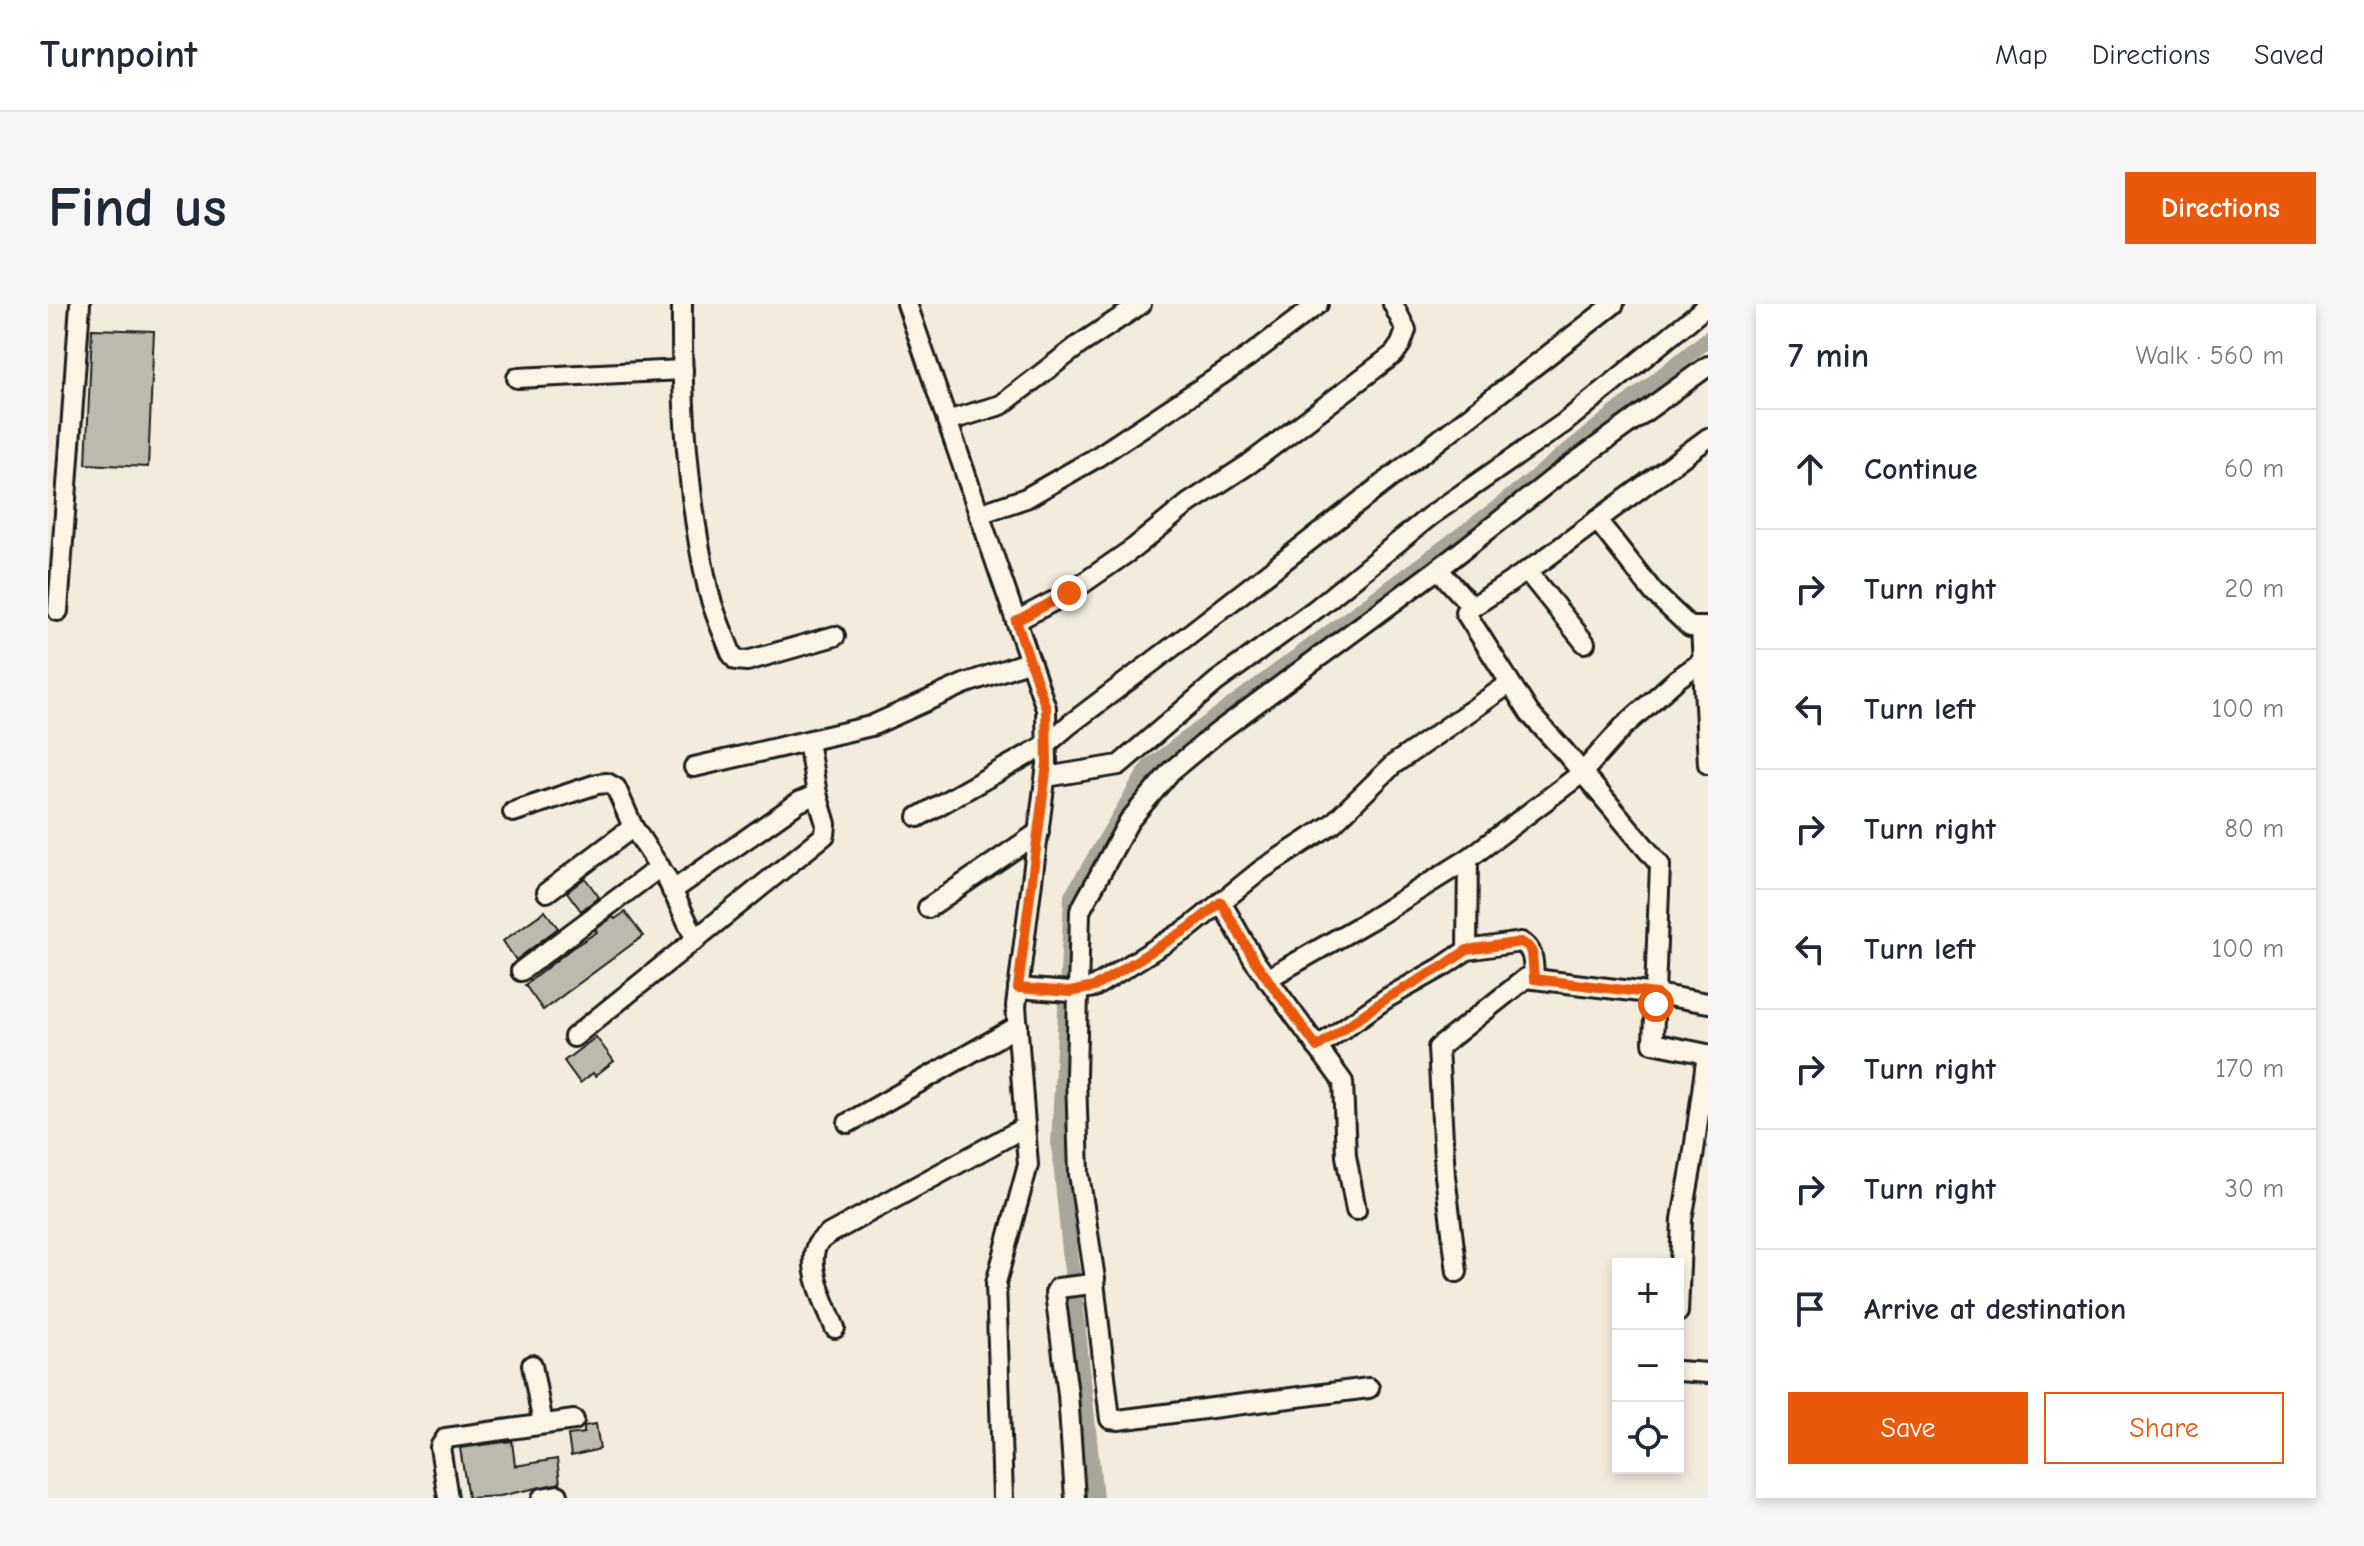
<!DOCTYPE html>
<meta charset="utf-8">
<style>
:root{--surface:#fff;--page:#f6f6f7;--text:#1f2937;--muted:#747a83;--line:#e0e1e3;--accent:#ea580c}
body{margin:0;font-family:"Comic Neue",sans-serif;background:var(--page);color:var(--text)}
.controls{position:absolute;right:24px;bottom:24px;display:grid;overflow:hidden;border-radius:0px;box-shadow:0 4px 12px #0003}
.controls button{width:72px;height:72px;display:grid;place-items:center;padding:0;border:0;border-bottom:2px solid var(--line);background:var(--surface);color:var(--text);font:40px sans-serif}
.stop{position:absolute;width:24px;height:24px;margin:-18px;border:6px solid #ea580c;border-radius:50%;background:#fff}
.stop.end{background:#ea580c;border-color:#fff;box-shadow:0 2px 8px #0008}
.list{margin:0;padding:0;list-style:none}
h2{display:flex;justify-content:space-between;align-items:center;height:104px;margin:0;padding:0 32px;font-size:34px}
h2 small{font-size:26px;font-weight:400;color:var(--muted)}
.list li{display:grid;grid-template-columns:52px 1fr auto;gap:24px;align-items:center;box-sizing:border-box;height:120px;padding:0 32px;border-top:2px solid var(--line)}
.list b{display:block;font-size:30px;white-space:nowrap}
.list em{font-size:26px;font-style:normal;color:var(--muted)}
.actions{display:flex;gap:16px;padding:24px 32px}
.actions a{flex:1;padding:18px 0;border:2px solid var(--accent);border-radius:0px;text-align:center;font-size:28px;color:var(--accent)}
.actions .main{background:var(--accent);color:#fff}
.icon{flex:none;width:44px;height:44px;fill:none;stroke:currentColor;stroke-width:2;stroke-linecap:round;stroke-linejoin:round}
.map{position:relative;flex:none;width:1660px;height:1194px;overflow:hidden;border-radius:0px}
header{display:flex;align-items:center;gap:48px;box-sizing:border-box;height:112px;padding:0 40px;background:var(--surface);border-bottom:2px solid var(--line)}
header strong{font-size:38px}
nav{display:flex;gap:44px;margin-inline-start:auto;font-size:28px}
.intro{display:flex;align-items:center;justify-content:space-between;box-sizing:border-box;height:192px;padding:0 48px}
h1{margin:0;font-size:56px}
.button{padding:20px 36px;border-radius:0px;background:var(--accent);color:#fff;font-size:28px;font-weight:700}
main{display:flex;gap:48px;padding:0 48px}
aside{flex:1;background:var(--surface);border-radius:0px;box-shadow:0 4px 12px #0003}
.map>svg:first-child{display:block}
.lines{fill:none;stroke-linecap:round;stroke-linejoin:round}
.canal{stroke:#aaa59b;stroke-width:16}
.building{fill:#beb9ae;stroke:#1c1c1c;stroke-width:2}
.minor-casing{stroke:#1c1c1c;stroke-width:24}
.minor{stroke:#fcf5e5;stroke-width:18}
.route{stroke:#ea580c;stroke-width:10}
</style>
<header>
<strong>Turnpoint</strong>
<nav><a>Map</a><a>Directions</a><a>Saved</a></nav>
</header>
<div class="intro"><h1>Find us</h1><a class="button">Directions</a></div>
<main>
<div class="map">
<svg width="1660" height="1194" viewBox="0 0 1660 1194">
<rect width="100%" height="100%" fill="#f3ecdd"/>
<filter id="ink" filterUnits="userSpaceOnUse"><feTurbulence type="fractalNoise" baseFrequency=".0125" numOctaves="2"/><feDisplacementMap in="SourceGraphic" scale="16" xChannelSelector="R" yChannelSelector="G"/><feConvolveMatrix kernelMatrix="1 2 1 2 8 2 1 2 1" color-interpolation-filters="sRGB"/></filter>
<g filter="url(#ink)">
<g class="lines">
<polyline class="canal" points="1047,1194 1011,839 1024,592 1101,463 1444,208 1660,35"/>
</g>
<g class="building">
<polygon points="44,25 106,27 100,163 38,160"/>
<polygon points="537,574 551,593 533,607 519,588"/>
<polygon points="497,607 510,624 468,656 455,637"/>
<polygon points="577,608 595,632 495,706 477,681 524,644 549,628 547,626 565,613 567,615"/>
<polygon points="548,733 566,757 547,772 545,769 532,779 516,757"/>
<polygon points="548,1120 552,1145 523,1152 520,1131 536,1129 536,1122"/>
<polygon points="464,1137 467,1162 509,1155 512,1179 452,1192 420,1194 412,1144"/>
</g>
<g class="lines">
<defs>
<g id="minor">
<path d="M634 0C633 95 639 193 660 285 665 307 675 328 683 349L688 356 699 357 787 332"/>
<polyline points="859,0 998,404 999,460 968,702 980,861 948,979 955,1194"/>
<polyline points="469,74 635,66"/>
<polyline points="899,117 953,101 1031,41 1093,0"/>
<polyline points="931,210 978,194 1046,155 1200,53 1270,0"/>
<polyline points="1549,216 1606,289 1642,323 1660,323"/>
<polyline points="1390,265 1424,303"/>
<polyline points="1479,267 1537,339"/>
<polyline points="10,307 32,0"/>
<polyline points="968,317 1021,289 1086,244 1141,199 1201,160 1346,50 1353,40 1358,26 1345,0"/>
<polyline points="1653,323 1660,460"/>
<polyline points="646,463 823,422 916,380 982,357"/>
<polyline points="998,473 1071,461 1168,378 1268,305 1382,212 1516,119 1660,1"/>
<polyline points="465,508 549,480 559,479 568,484 585,523 618,573 648,636"/>
<polyline points="870,513 999,440 1021,421 1139,332 1566,0"/>
<polyline points="624,587 751,498 769,490"/>
<polyline points="499,588 585,523"/>
<polyline points="1173,598 1206,656 1295,778 1298,852 1308,906"/>
<polyline points="880,604 991,528"/>
<path d="M1419 646 1473 638C1487 646 1485 660 1486 675"/>
<polyline points="473,667 612,563"/>
<polyline points="1219,675 1322,616 1420,555"/>
<polyline points="970,684 1022,688 1046,683 1141,624 1213,566 1284,520 1346,460 1461,380"/>
<polyline points="526,733 777,531 778,520 769,490 760,437"/>
<polyline points="1269,743 1339,694 1394,663 1419,646 1420,555 1534,469 1575,423 1629,375 1656,356"/>
<polyline points="800,819 970,722"/>
<polyline points="1409,968 1397,872 1390,744 1478,674 1608,690 1660,699"/>
<polyline points="1046,978 1062,1115 1070,1116 1321,1084"/>
<polyline points="1630,1008 1634,915 1645,854 1659,750 1605,739 1612,561 1517,448 1482,410 1417,308 1494,257 1660,134"/>
<path d="M787 1024C779 1003 759 965 768 943 770 937 776 934 781 930L977 823"/>
<polyline points="484,1061 495,1120"/>
<polyline points="1630,1067 1660,1069"/>
<polyline points="400,1194 392,1143 398,1134 526,1116"/>
<polyline points="494,1194 510,1191"/>
<polyline points="1027,1194 1020,1090 1007,989 1010,984 1044,980 1047,975 1031,870 1028,772 1032,607 1081,517 1123,467 1170,428 1402,256 1511,170 1660,62"/>
</g>
</defs>
<use href="#minor" class="minor-casing"/>
<use href="#minor" class="minor"/>
</g>
</g>
<g class="lines" filter="url(#ink)">
<polyline class="route" points="1021,289 968,317 998,404 999,460 970,684 1022,688 1046,683 1141,624 1173,598 1206,656 1269,743 1339,694 1394,663 1419,646 1473,638 1480,642 1484,648 1486,675 1608,690 1608,700"/>
</g>
</svg>
<div class="controls">
<button>+</button>
<button>−</button>
<button><svg class="icon" aria-label="locate" viewBox="0 0 24 24"><circle cx="12" cy="12" r="6"/><path d="M12 2v4M12 18v4M2 12h4M18 12h4"/></svg></button>
</div>
<div class="stop" style="left:1608px;top:700px"></div>
<div class="stop end" style="left:1021px;top:289px"></div>
</div>
<aside>
<h2>7 min<small>Walk · 560 m</small></h2>
<ul class="list">
<li><svg class="icon" aria-label="ahead" viewBox="0 0 24 24"><path d="M12 20V5M6 11l6-6 6 6"/></svg><div><b>Continue</b></div><em>60 m</em></li>
<li><svg class="icon" aria-label="right" viewBox="0 0 24 24"><path d="M7 20v-9h11M14 6l5 5-5 5"/></svg><div><b>Turn right</b></div><em>20 m</em></li>
<li><svg class="icon" aria-label="left" viewBox="0 0 24 24"><path d="M17 20v-9H6M10 6l-5 5 5 5"/></svg><div><b>Turn left</b></div><em>100 m</em></li>
<li><svg class="icon" aria-label="right" viewBox="0 0 24 24"><path d="M7 20v-9h11M14 6l5 5-5 5"/></svg><div><b>Turn right</b></div><em>80 m</em></li>
<li><svg class="icon" aria-label="left" viewBox="0 0 24 24"><path d="M17 20v-9H6M10 6l-5 5 5 5"/></svg><div><b>Turn left</b></div><em>100 m</em></li>
<li><svg class="icon" aria-label="right" viewBox="0 0 24 24"><path d="M7 20v-9h11M14 6l5 5-5 5"/></svg><div><b>Turn right</b></div><em>170 m</em></li>
<li><svg class="icon" aria-label="right" viewBox="0 0 24 24"><path d="M7 20v-9h11M14 6l5 5-5 5"/></svg><div><b>Turn right</b></div><em>30 m</em></li>
<li><svg class="icon" aria-label="arrive" viewBox="0 0 24 24"><path d="M6 21V4h12l-3 4 3 4H6"/></svg><div><b>Arrive at destination</b></div></li>
</ul>
<div class="actions"><a class="main">Save</a><a>Share</a></div>
</aside>
</main>
